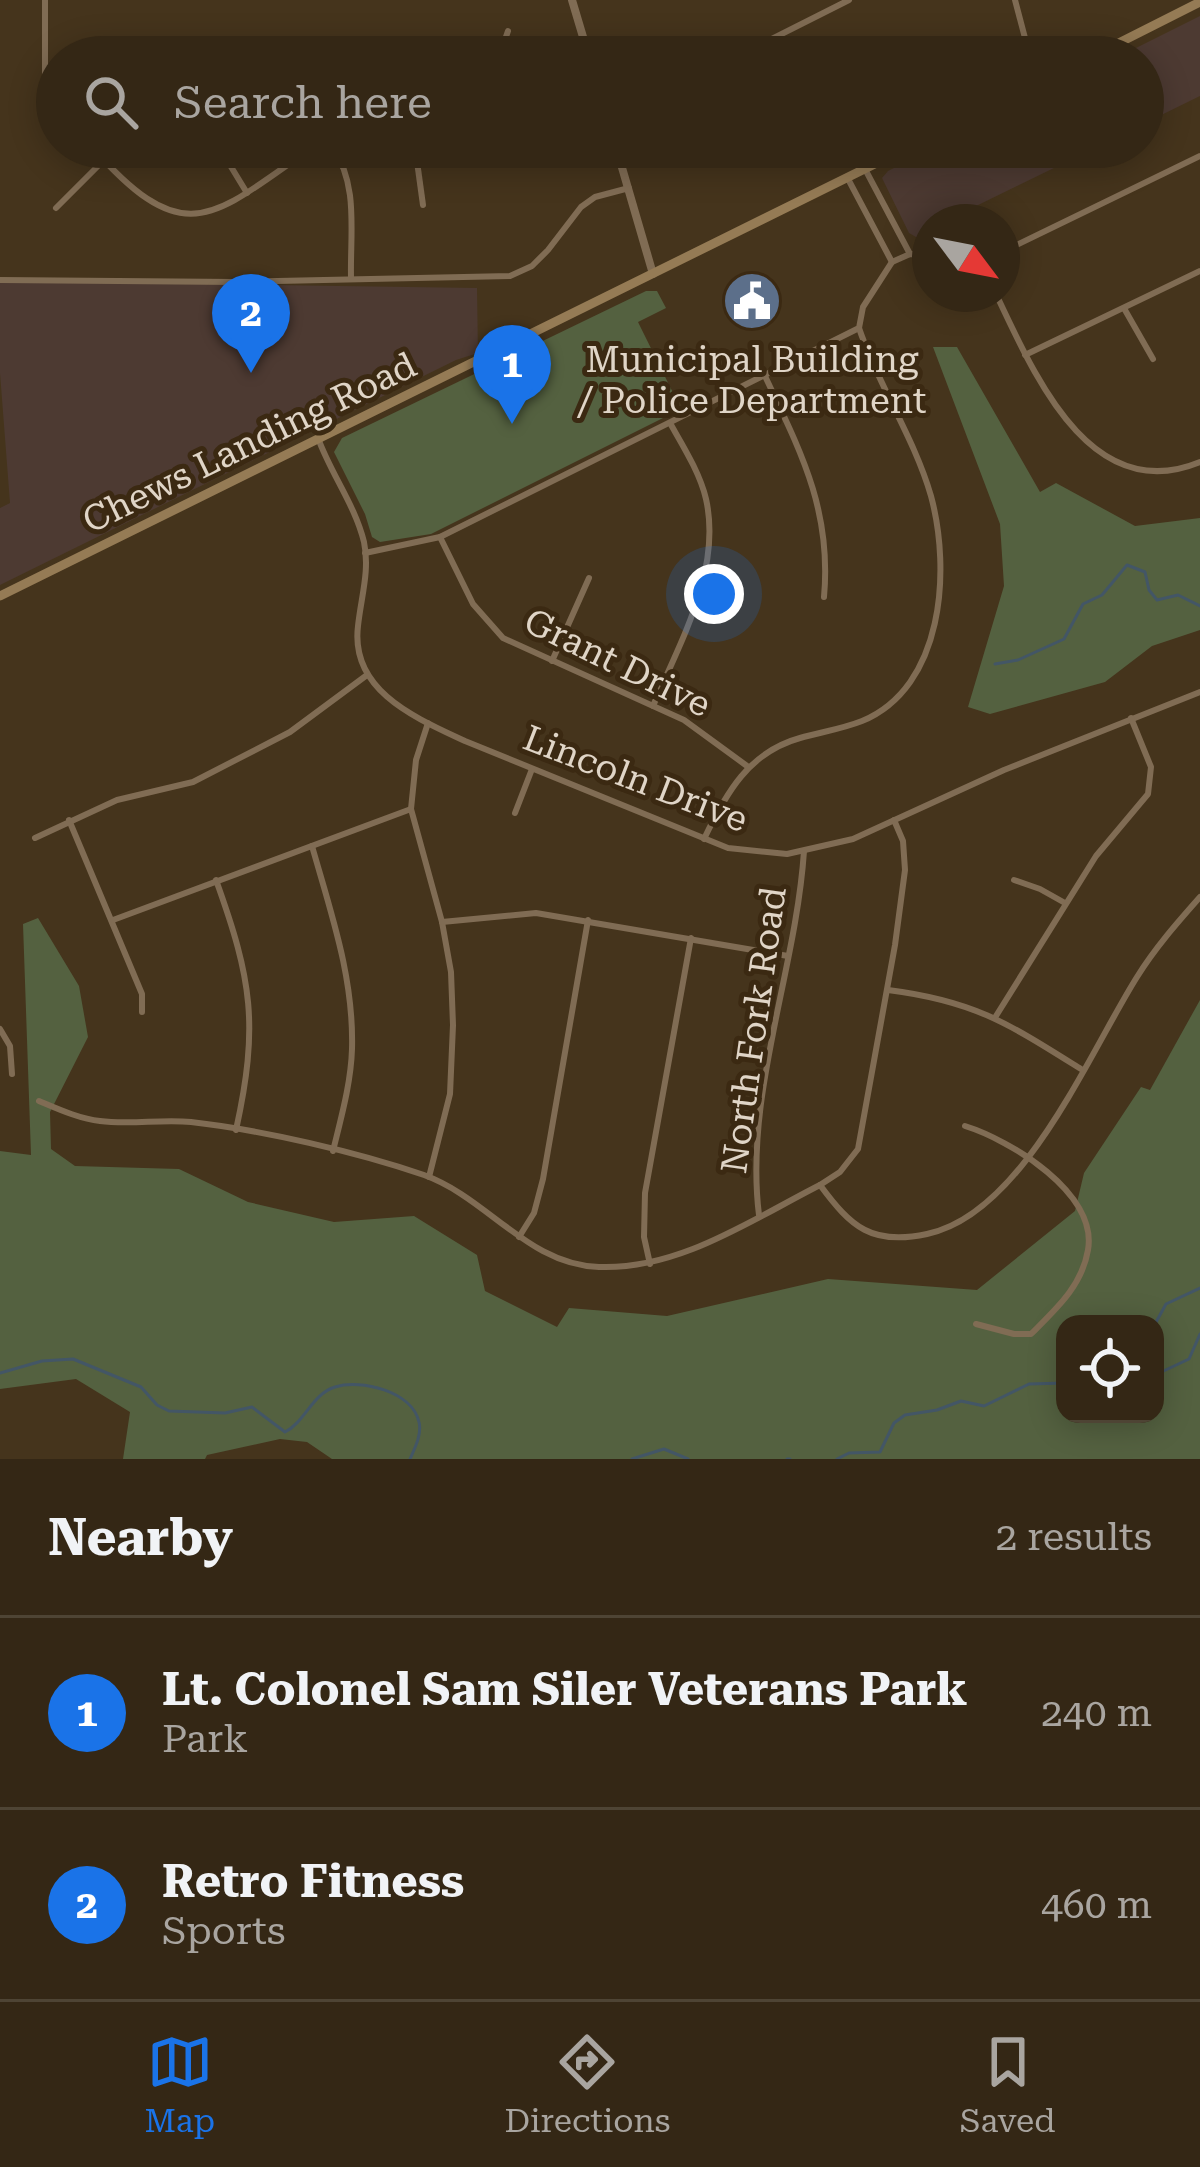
<!DOCTYPE html>
<style>
:root{--surface:#342715;--page:#3c2f1e;--text:#f1f3f6;--muted:#a9a5a0;--line:#4e4434;--accent:#1a73e8}
body{margin:0;font-family:"Roboto Serif",serif;background:var(--page);color:var(--text)}
.controls{position:absolute;right:36px;bottom:36px;display:grid;overflow:hidden;border-radius:24px;box-shadow:0 6px 30px #0003}
.controls button{width:108px;height:108px;display:grid;place-items:center;padding:0;border:0;border-bottom:3px solid var(--line);background:var(--surface);color:var(--text);font:60px sans-serif}
.compass{position:absolute;left:912px;top:204px;width:108px;height:108px;border-radius:50%;background:var(--surface);box-shadow:0 6px 30px #0003;rotate:122deg}
.you{position:absolute;left:714px;top:594px;width:42px;height:42px;margin:-30px;border:9px solid #fff;border-radius:50%;background:#1a73e8;box-shadow:0 0 0 18px #1a73e833}
.badge{display:grid;place-items:center;width:78px;height:78px;border-radius:50%;background:var(--accent);color:#fff;font-size:39px;font-weight:700}
.pin{position:absolute;translate:-50% -99px;filter:drop-shadow(0 3px 6px #0008)}
.pin::after{content:'';position:absolute;top:63px;width:42px;height:36px;background:inherit;clip-path:polygon(0 0,100% 0,50% 100%)}
.list{margin:0;padding:0;list-style:none}
h2{display:flex;justify-content:space-between;align-items:center;height:156px;margin:0;padding:0 48px;font-size:51px}
h2 small{font-size:39px;font-weight:400;color:var(--muted)}
.list li{display:grid;grid-template-columns:78px 1fr auto;gap:36px;align-items:center;box-sizing:border-box;height:192px;padding:0 48px;border-top:3px solid var(--line)}
.list b{display:block;font-size:45px;white-space:nowrap}
.list p{margin:0;font-size:39px;white-space:nowrap;color:var(--muted)}
.list em{font-size:39px;font-style:normal;color:var(--muted)}
.icon{flex:none;width:66px;height:66px;fill:none;stroke:currentColor;stroke-width:2;stroke-linecap:round;stroke-linejoin:round}
.map{position:relative;flex:none;width:1200px;height:1459px;overflow:hidden}
.search{position:absolute;background:var(--surface);box-shadow:0 6px 30px #0003;left:36px;right:36px;top:36px;height:132px;display:flex;align-items:center;gap:30px;box-sizing:border-box;padding:0 42px;border-radius:66px;color:var(--muted);font-size:45px}
.sheet{height:540px;background:var(--surface)}
nav{display:flex;justify-content:space-around;align-items:center;box-sizing:border-box;height:168px;border-top:3px solid var(--line);background:var(--surface);font-size:33px;color:var(--muted)}
nav a{display:grid;justify-items:center;gap:6px}
nav .on{color:var(--accent)}
.map>svg:first-child{display:block}
.commercial{fill:#4d3a32}
.green{fill:#546140;fill-rule:evenodd}
.lines{fill:none;stroke-linecap:round;stroke-linejoin:round}
.stream{stroke:#435666;stroke-width:3}
.minor{stroke:#806c54;stroke-width:6}
.tertiary{stroke:#806c54;stroke-width:8}
.secondary{stroke:#957b55;stroke-width:9}
.labels{text-anchor:middle;stroke-width:10;stroke-linejoin:round;paint-order:stroke}
.poi-label{font-size:36px;fill:#e0d5c7;stroke:#3b2912}
.street-label{font-size:36px;fill:#e0d5c7;stroke:#3b2912}
</style>
<div class="map">
<svg width="1200" height="1459" viewBox="0 0 1200 1459">
<rect width="100%" height="100%" fill="#45341c"/>
<g class="commercial">
<polygon points="1200,16 1200,96 1143,124 1143,57 1118,57"/>
<polygon points="936,147 1097,147 970,209 975,222 930,222 930,245 909,233 882,178 888,171"/>
<polygon points="0,281 477,288 478,353 456,360 0,585 0,508 10,503 0,373"/>
</g>
<g class="green">
<polygon points="646,291 657,291 666,308 638,322 681,409 431,534 380,542 372,537 365,514 334,452 342,438"/>
<polygon points="933,347 957,347 1040,492 1056,483 1135,526 1200,518 1200,630 1152,646 1105,682 990,714 968,707 1004,586 1000,524"/>
<path d="M38 918 79 986 88 1037 50 1112 51 1149 75 1166 179 1169 248 1202 334 1222 414 1216 477 1255 485 1291 557 1327 569 1308 667 1316 828 1279 977 1290 1075 1211 1084 1173 1141 1087 1150 1090 1200 1000V1459H332L307 1442 280 1439 207 1455 205 1459H123L130 1412 76 1379 0 1389V1151L31 1155 23 924ZM1065 1324H1155V1414H1065Z"/>
</g>
<g class="lines">
<g class="stream">
<polyline points="995,664 1018,660 1064,639 1083,604 1102,595 1127,565 1145,572 1149,590 1157,600 1178,595 1200,606"/>
<polyline points="1155,1324 1166,1304 1200,1288"/>
<path d="M0 1373 42 1361 73 1359 141 1387 157 1405 169 1411 225 1413 252 1407 285 1432C305 1422 312 1394 335 1387 361 1379 412 1391 419 1422 422 1434 415 1448 410 1459"/>
<polyline points="1155,1375 1189,1359 1200,1334"/>
<polyline points="632,1459 664,1449 688,1459"/>
<polyline points="787,1459 790,1459"/>
<polyline points="837,1459 849,1453 880,1452 894,1423 905,1415 937,1410 961,1401 984,1406 1029,1384 1065,1383"/>
</g>
<g class="minor">
<polyline points="45,0 45,72 57,106"/>
<polyline points="1015,0 1030,57"/>
<polyline points="158,41 164,57"/>
<polyline points="499,57 508,31"/>
<polyline points="736,57 849,0"/>
<path d="M92 147C186 254 213 216 313 147"/>
<polyline points="219,147 247,193"/>
<path d="M332 147C359 184 350 233 351 277"/>
<polyline points="415,147 423,205"/>
<polyline points="865,169 910,254"/>
<polyline points="847,177 892,262"/>
<polyline points="56,208 104,160"/>
<polyline points="1002,252 1200,156"/>
<polyline points="892,262 910,254 930,255"/>
<polyline points="0,280 235,282 510,276 532,266 548,250 581,207 595,197 629,188"/>
<path d="M996 294C1033 371 1089 508 1200 462"/>
<polyline points="1125,310 1153,359"/>
<polyline points="1025,355 1200,271"/>
<path d="M764 374C800 450 832 510 824 597"/>
<path d="M318 438C331 474 355 505 364 542 370 571 361 597 358 626 350 691 416 718 465 741L728 848 787 854 853 839 1004 770 1200 692"/>
<polyline points="440,537 473,604 503,638 684,720 747,766"/>
<polyline points="365,553 440,537 859,328 863,307 892,262"/>
<polyline points="552,661 589,578"/>
<path d="M653 706C680 642 722 570 706 499 700 473 683 446 670 423"/>
<polyline points="428,723 416,760 411,809 442,922 451,972 453,1025 450,1094 429,1177"/>
<polyline points="515,813 532,769"/>
<polyline points="69,820 142,994 142,1012"/>
<polyline points="35,838 117,800 193,782 290,732 367,675"/>
<path d="M704 839C726 793 749 752 800 738 821 732 842 729 862 721 944 687 951 570 931 496 914 437 878 385 859 328"/>
<path d="M312 846C331 913 354 978 352 1049 351 1083 341 1118 333 1151"/>
<path d="M216 880C252 980 259 1025 236 1130"/>
<polyline points="1014,880 1040,889 1065,903"/>
<polyline points="113,920 411,809"/>
<polyline points="442,922 536,913 788,956"/>
<path d="M888 990C975 1001 1009 1024 1081 1069"/>
<polyline points="996,1016 1096,856 1148,794 1151,767 1131,718"/>
<polyline points="0,1029 10,1046 12,1074"/>
<path d="M39 1101C58 1109 80 1119 100 1121 130 1125 161 1119 191 1122 262 1130 357 1152 424 1175 488 1198 528 1265 599 1267 679 1270 751 1220 820 1185L840 1172 858 1149 895 945 905 870 903 841 894 820"/>
<path d="M965 1126C1010 1140 1098 1193 1088 1250 1082 1286 1056 1309 1031 1334H1014L976 1324"/>
<path d="M820 1185C851 1227 872 1246 927 1234 1023 1214 1088 1055 1137 977 1155 948 1177 923 1200 897"/>
<path d="M759 1215C744 1096 796 971 804 851"/>
<polyline points="519,1237 534,1213 543,1179 588,920"/>
<polyline points="650,1264 644,1237 645,1193 691,938"/>
</g>
<g class="tertiary">
<polyline points="572,0 589,57"/>
<polyline points="616,147 653,274"/>
</g>
<g class="secondary">
<polyline points="1091,57 1200,2"/>
<polyline points="0,596 909,147"/>
</g>
</g>
<defs>
<symbol id="civic-disc" viewBox="-11 -11 22 22"><circle r="9.5" fill="#5c6f8a" stroke="#3b2912"/><path d="M-.6-6.5H3V-4.5H.6V-3L4-1V1h2V6H-6V1h2V-1L-.6-3ZM-1.2 2.5V6h2.4V2.5Z" fill="#fff"/></symbol>
</defs>
<g fill-rule="evenodd">
<use href="#civic-disc" x="719" y="268" width="66" height="66"/>
</g>
<g class="labels">
<g class="poi-label">
<text x="752" y="372">Municipal Building<tspan x="752" dy="41">/ Police Department</tspan></text>
</g>
<g class="street-label">
<text transform="translate(249 442) rotate(-26)" y="13">Chews Landing Road</text>
<text transform="translate(618 662) rotate(26)" y="13">Grant Drive</text>
<text transform="translate(636 778) rotate(21)" y="13">Lincoln Drive</text>
<text transform="translate(753 1030) rotate(-82)" y="13">North Fork Road</text>
</g>
</g>
</svg>
<div class="controls">
<button><svg class="icon" aria-label="locate" viewBox="0 0 24 24"><circle cx="12" cy="12" r="6"/><path d="M12 2v4M12 18v4M2 12h4M18 12h4"/></svg></button>
</div>
<svg class="compass" viewBox="-18 -18 36 36"><path d="M0-13l5 13h-10z" fill="#e53935"/><path d="M0 13l5-13h-10z" fill="#a9a5a0"/></svg>
<div class="you"></div>
<div class="pin badge" style="left:512px;top:424px">1</div>
<div class="pin badge" style="left:251px;top:373px">2</div>
<div class="search"><svg class="icon" aria-label="search" viewBox="0 0 24 24"><circle cx="10" cy="10" r="6"/><path d="M15 15l6 6"/></svg>Search here</div>
</div>
<section class="sheet">
<h2>Nearby<small>2 results</small></h2>
<ul class="list">
<li><span class="badge">1</span><div><b>Lt. Colonel Sam Siler Veterans Park</b><p>Park</p></div><em>240 m</em></li>
<li><span class="badge">2</span><div><b>Retro Fitness</b><p>Sports</p></div><em>460 m</em></li>
</ul>
</section>
<nav>
<a class="on"><svg class="icon" aria-label="map" viewBox="0 0 24 24"><path d="M3 6l6-2 6 2 6-2v14l-6 2-6-2-6 2zM9 4v14M15 6v14"/></svg>Map</a>
<a><svg class="icon" aria-label="directions" viewBox="0 0 24 24"><path d="M12 3l9 9-9 9-9-9zM9 14v-3h6M13 9l2 2-2 2"/></svg>Directions</a>
<a><svg class="icon" aria-label="saved" viewBox="0 0 24 24"><path d="M7 4h10v16l-5-4-5 4z"/></svg>Saved</a>
</nav>
